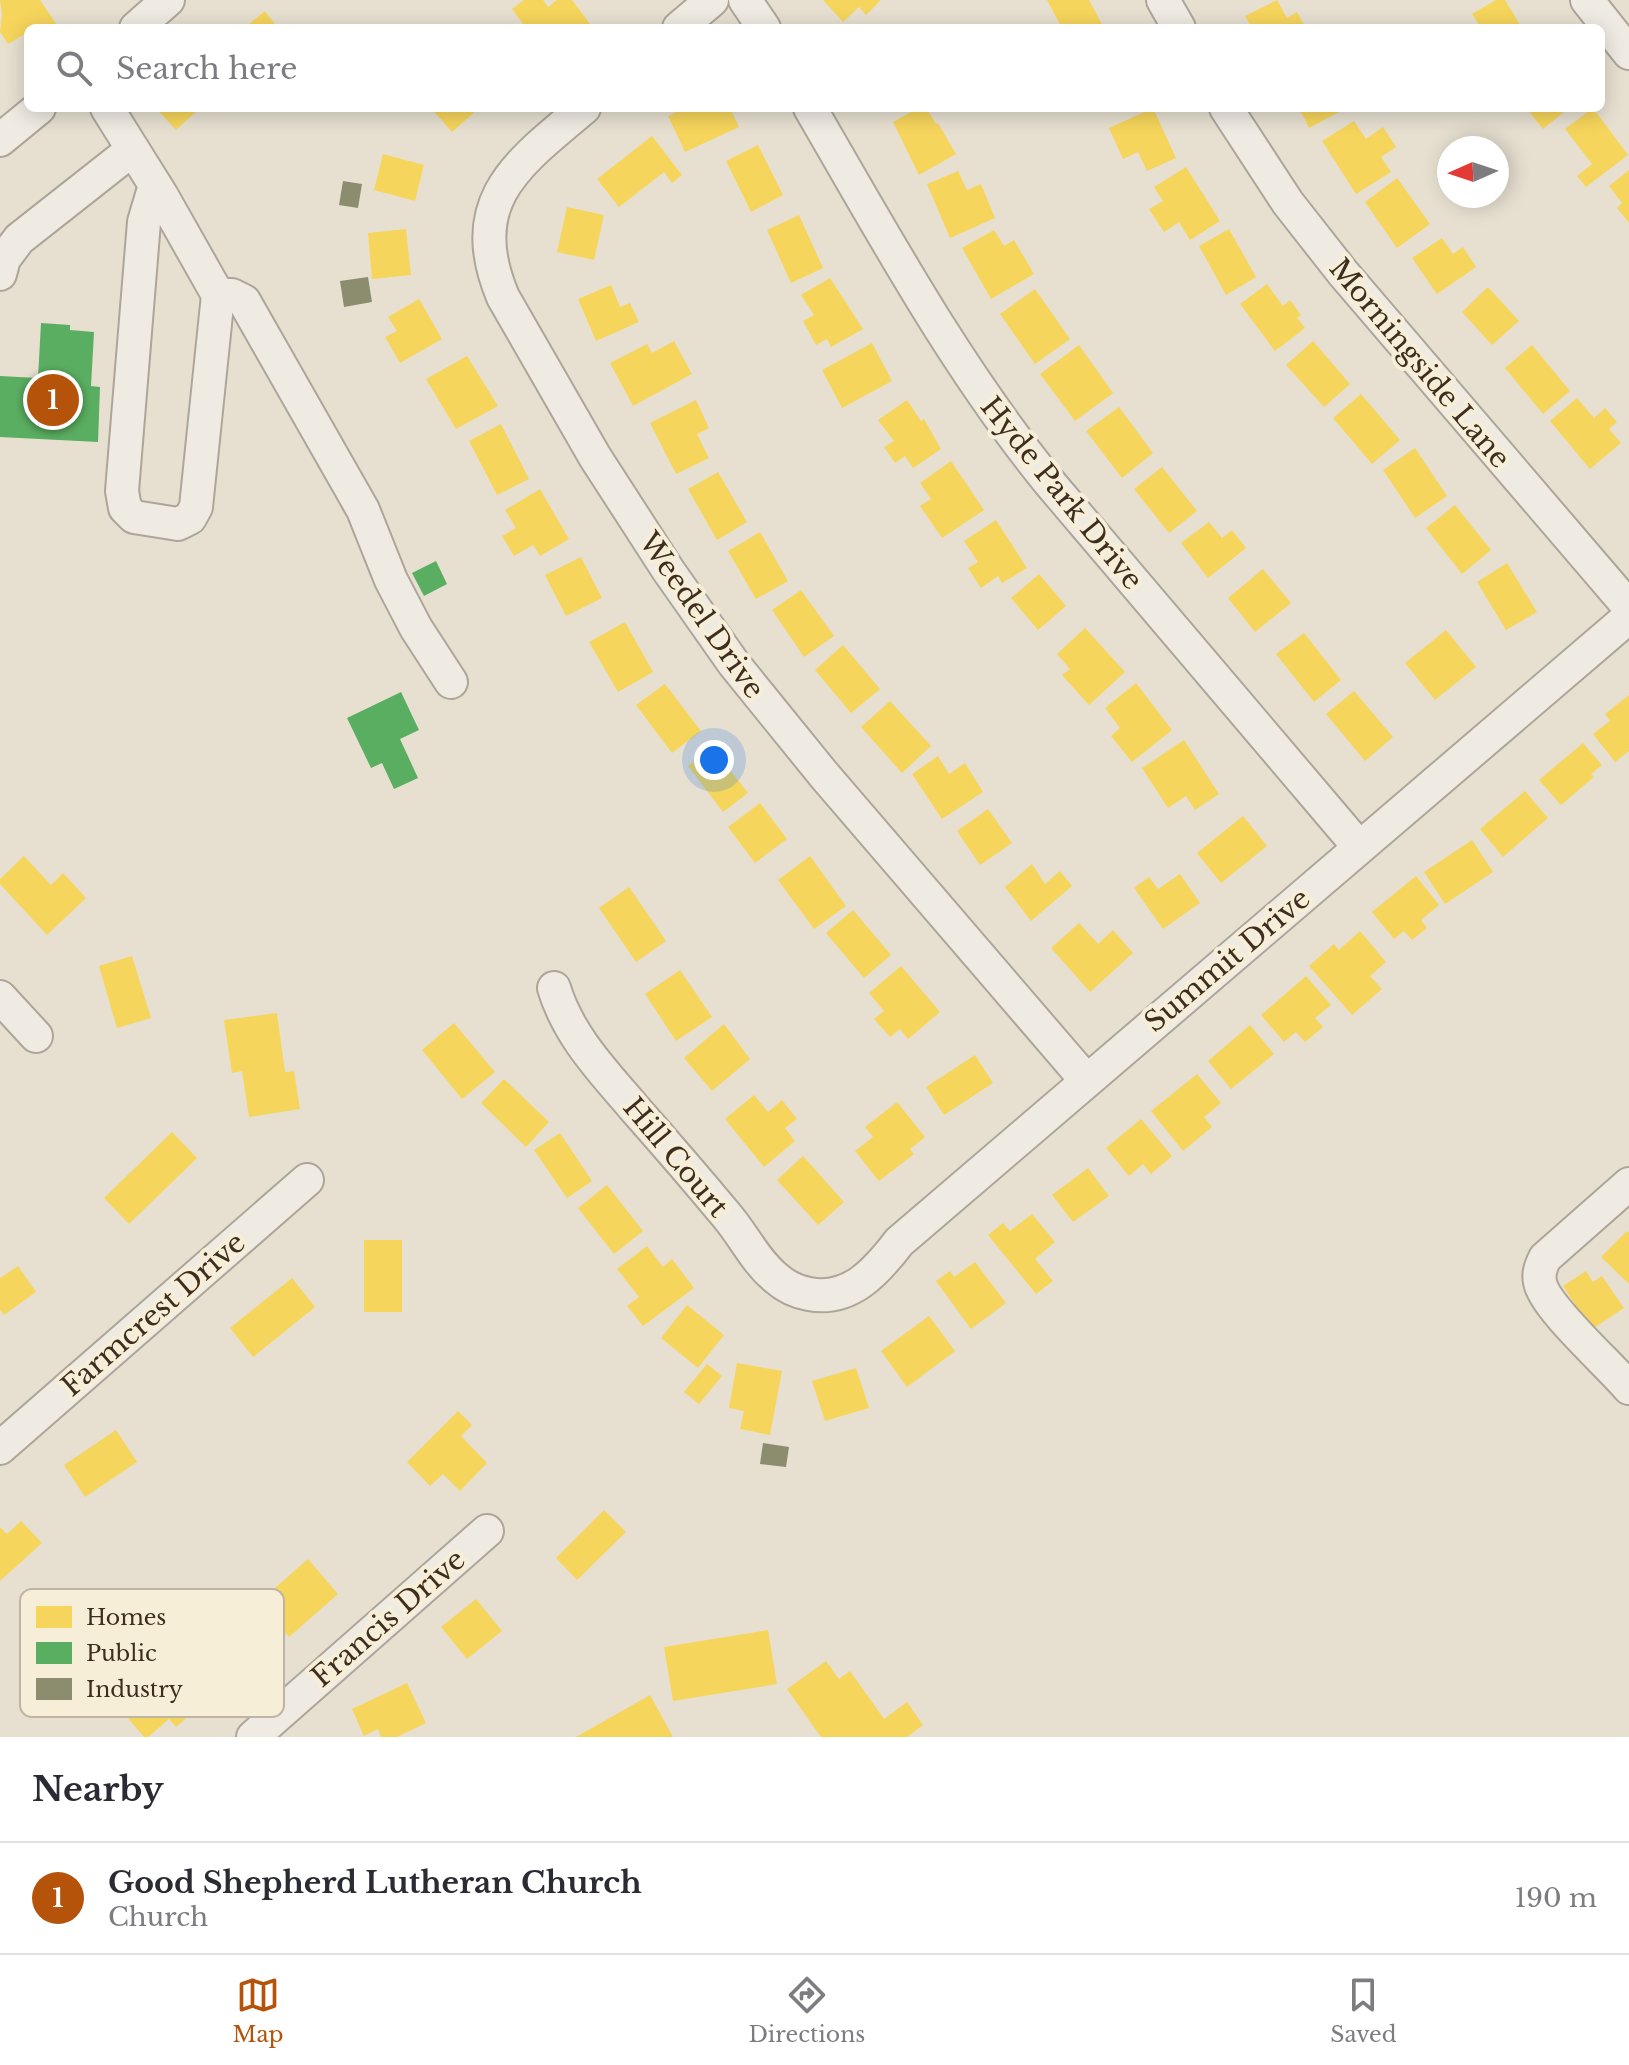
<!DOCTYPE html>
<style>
:root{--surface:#fff;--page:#f2f2f3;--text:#2b2b33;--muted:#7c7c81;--line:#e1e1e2;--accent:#b45309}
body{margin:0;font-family:"Libre Baskerville",serif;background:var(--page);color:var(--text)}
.compass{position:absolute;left:1437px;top:136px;width:72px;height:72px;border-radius:50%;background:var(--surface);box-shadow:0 4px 20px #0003;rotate:267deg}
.you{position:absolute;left:714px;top:760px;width:28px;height:28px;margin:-20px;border:6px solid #fff;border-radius:50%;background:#1a73e8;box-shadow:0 0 0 12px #1a73e833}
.badge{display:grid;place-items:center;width:52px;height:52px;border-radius:50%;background:var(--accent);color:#fff;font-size:26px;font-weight:700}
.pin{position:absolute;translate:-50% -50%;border:4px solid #fff;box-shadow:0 2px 8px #0006}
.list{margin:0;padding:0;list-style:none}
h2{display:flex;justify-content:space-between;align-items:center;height:104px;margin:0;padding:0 32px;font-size:34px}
h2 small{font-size:26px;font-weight:400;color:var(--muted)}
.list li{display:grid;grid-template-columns:52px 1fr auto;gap:24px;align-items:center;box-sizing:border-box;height:112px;padding:0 32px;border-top:2px solid var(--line)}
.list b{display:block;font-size:30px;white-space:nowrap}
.list p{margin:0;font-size:26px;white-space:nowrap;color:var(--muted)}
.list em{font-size:26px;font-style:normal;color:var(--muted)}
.icon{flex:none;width:44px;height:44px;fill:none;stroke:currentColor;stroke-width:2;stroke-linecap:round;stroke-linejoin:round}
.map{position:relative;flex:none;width:1629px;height:1737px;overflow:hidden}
.search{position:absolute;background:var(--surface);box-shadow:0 4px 20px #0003;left:24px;right:24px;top:24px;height:88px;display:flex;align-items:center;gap:20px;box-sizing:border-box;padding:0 28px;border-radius:12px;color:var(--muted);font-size:30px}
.sheet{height:216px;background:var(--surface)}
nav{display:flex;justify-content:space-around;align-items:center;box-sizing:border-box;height:112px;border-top:2px solid var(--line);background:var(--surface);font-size:22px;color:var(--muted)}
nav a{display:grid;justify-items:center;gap:4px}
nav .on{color:var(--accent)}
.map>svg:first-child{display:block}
.homes{fill:#f6d55c}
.public{fill:#5aae61}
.industry{fill:#8c8c6e}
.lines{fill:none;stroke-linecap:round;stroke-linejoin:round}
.minor-casing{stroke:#ada599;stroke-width:36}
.minor{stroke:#efebe3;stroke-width:32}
.labels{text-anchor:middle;stroke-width:8;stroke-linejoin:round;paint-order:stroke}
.street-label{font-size:28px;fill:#3d2e20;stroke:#f7eed8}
.key{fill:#f7eed8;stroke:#bfb4a1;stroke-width:2}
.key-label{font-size:22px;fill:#3d2e20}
</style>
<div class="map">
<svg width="1629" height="1737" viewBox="0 0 1629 1737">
<rect width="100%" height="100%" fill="#e7e0d1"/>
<g class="homes">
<polygon points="0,0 40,0 59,28 28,28 28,42 23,35 8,44 0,32 2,14"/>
<polygon points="524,0 543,0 548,7 557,0 572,0 590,24 585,28 526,28 512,9"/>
<polygon points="823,0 881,0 866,15 859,7 843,22"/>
<polygon points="1047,0 1089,0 1104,28 1062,28"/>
<polygon points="1277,0 1287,18 1297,12 1306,28 1252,28 1245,16"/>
<polygon points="1496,0 1505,0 1522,28 1481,28 1472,14"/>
<polygon points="265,11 278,28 244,28"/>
<polygon points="156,108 200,108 176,130"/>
<polygon points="431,108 474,108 477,110 452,132"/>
<polygon points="686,108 730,108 739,127 685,152 668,116"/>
<polygon points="918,108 926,108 936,124 938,123 956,154 919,175 893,122"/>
<polygon points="1153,108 1176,158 1147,171 1138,152 1123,159 1109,128"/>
<polygon points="1299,108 1339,108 1341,111 1309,128"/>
<polygon points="1526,108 1569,108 1543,129"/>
<polygon points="1593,108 1628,155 1586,187 1577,176 1592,164 1565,129"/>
<polygon points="1354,121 1366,139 1383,127 1396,147 1381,157 1391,172 1356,194 1322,141"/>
<polygon points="652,136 682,175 672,183 664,172 619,207 597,179"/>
<polygon points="758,145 783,195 751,212 726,161"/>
<polygon points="383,154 424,165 415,201 374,190"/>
<polygon points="1186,167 1220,221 1190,240 1179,222 1164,232 1149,209 1163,201 1154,187"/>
<polygon points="1629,170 1629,223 1617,208 1622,203 1609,186"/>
<polygon points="958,171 967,190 981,184 995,218 950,238 927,184"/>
<polygon points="1397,178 1430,224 1397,248 1365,202"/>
<polygon points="567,207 604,215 594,260 557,252"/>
<polygon points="799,215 823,268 791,283 767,230"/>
<polygon points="406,229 411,275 372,279 368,233"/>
<polygon points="1229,229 1256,277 1226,295 1199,246"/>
<polygon points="994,230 1004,246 1014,240 1034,274 991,299 962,248"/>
<polygon points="1442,238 1453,254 1463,247 1476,267 1437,294 1412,258"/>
<polygon points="830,278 863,329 831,347 827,339 816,345 803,321 814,315 801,295"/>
<polygon points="1267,284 1283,306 1290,300 1301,315 1297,318 1305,328 1275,351 1240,304"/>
<polygon points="611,285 620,307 630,303 639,322 596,341 578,299"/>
<polygon points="1488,287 1519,321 1492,345 1462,312"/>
<polygon points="1035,289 1070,339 1035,364 1000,314"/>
<polygon points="419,299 442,339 400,363 385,337 397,331 388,317"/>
<polygon points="674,341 692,374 633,406 610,363 647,344 652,353"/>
<polygon points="1313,341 1350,384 1324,407 1286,365"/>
<polygon points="872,343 892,381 842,408 822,370"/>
<polygon points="1079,345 1113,393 1075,421 1040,374"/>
<polygon points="1532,345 1570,391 1543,414 1505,368"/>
<polygon points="467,356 498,406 456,429 426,379"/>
<polygon points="1361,394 1400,440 1372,464 1333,418"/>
<polygon points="1577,398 1594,418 1605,408 1617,422 1609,429 1621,443 1590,469 1550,421"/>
<polygon points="696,400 709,428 697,434 709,458 676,474 650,423"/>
<polygon points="907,400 921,421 924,419 941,449 913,468 905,456 895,463 884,447 894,441 878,420"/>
<polygon points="1119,407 1153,453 1122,478 1086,431"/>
<polygon points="501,424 529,479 497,495 469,441"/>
<polygon points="1415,448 1447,496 1415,518 1383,470"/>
<polygon points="951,461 984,510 942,538 920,506 931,499 920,483"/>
<polygon points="1162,467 1197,511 1169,533 1134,489"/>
<polygon points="718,472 747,522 717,540 688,489"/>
<polygon points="540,489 569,539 540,556 533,545 514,556 502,536 516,528 505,510"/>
<polygon points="1455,505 1491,550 1462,574 1426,528"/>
<polygon points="996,520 1027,568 1002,583 998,576 981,588 968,568 978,562 964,541"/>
<polygon points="1209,522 1222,538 1232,530 1246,548 1208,578 1181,543"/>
<polygon points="760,532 788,581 756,599 728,551"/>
<polygon points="581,557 602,598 566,616 545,575"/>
<polygon points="1507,563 1537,612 1506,630 1477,582"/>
<polygon points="1263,569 1291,603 1255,632 1228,598"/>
<polygon points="1039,574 1066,606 1038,630 1011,598"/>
<polygon points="801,590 834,636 804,657 772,610"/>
<polygon points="625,622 653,672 618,692 589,642"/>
<polygon points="1085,628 1125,672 1089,705 1062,675 1070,669 1057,654"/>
<polygon points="1446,630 1476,667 1435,700 1405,663"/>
<polygon points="1304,633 1341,680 1314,702 1276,654"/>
<polygon points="843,645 880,689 851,713 815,670"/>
<polygon points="1136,683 1172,730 1132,762 1111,736 1120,728 1105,708"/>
<polygon points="665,684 701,731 672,753 636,705"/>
<polygon points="1354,691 1393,737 1365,761 1326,714"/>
<polygon points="1629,695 1629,751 1615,762 1593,734 1610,721 1605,714"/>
<polygon points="890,701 931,746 902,773 861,727"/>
<polygon points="1184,740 1219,794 1195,810 1186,796 1168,808 1142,768"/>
<polygon points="1583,743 1602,765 1591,774 1594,777 1561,805 1539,780"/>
<polygon points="712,747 748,793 723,812 688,766"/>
<polygon points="938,756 949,774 965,763 983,792 942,819 912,774"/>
<polygon points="1525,791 1548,818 1503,857 1480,829"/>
<polygon points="760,803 787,839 755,863 728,827"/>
<polygon points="988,809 1012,843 980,865 957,831"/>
<polygon points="1243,816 1267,846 1221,883 1197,853"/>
<polygon points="1472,840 1493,872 1445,904 1424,872"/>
<polygon points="24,856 51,885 63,873 86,898 47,935 0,884 0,879"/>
<polygon points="810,856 846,906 814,929 778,880"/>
<polygon points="1032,864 1045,884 1060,871 1072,886 1031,921 1005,887"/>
<polygon points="1180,874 1200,903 1163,929 1134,888 1149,877 1158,889"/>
<polygon points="1416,876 1439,905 1421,920 1427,928 1412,940 1404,931 1394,939 1372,912"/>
<polygon points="629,887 666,941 636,962 599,908"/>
<polygon points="853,910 891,955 864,978 826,933"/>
<polygon points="1079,923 1098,944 1113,930 1133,953 1090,992 1051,948"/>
<polygon points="1360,931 1386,962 1370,976 1382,989 1352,1015 1309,966 1334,944 1339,950"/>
<polygon points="132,956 151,1018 117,1028 99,966"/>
<polygon points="901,966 940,1012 908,1039 900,1029 890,1037 874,1019 884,1011 869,993"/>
<polygon points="680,970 712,1017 676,1041 645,994"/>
<polygon points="1306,976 1331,1005 1315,1018 1323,1027 1305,1042 1296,1032 1284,1042 1261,1015"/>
<polygon points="277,1013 285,1072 294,1071 300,1109 249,1117 242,1071 232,1073 224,1020"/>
<polygon points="454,1023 495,1072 462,1099 422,1050"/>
<polygon points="724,1024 750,1059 712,1091 684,1058"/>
<polygon points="1250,1025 1274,1054 1231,1089 1208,1061"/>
<polygon points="975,1055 993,1083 944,1115 926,1087"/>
<polygon points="1197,1074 1221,1103 1204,1117 1212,1127 1183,1151 1151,1111"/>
<polygon points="504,1079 549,1122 526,1147 481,1103"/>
<polygon points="754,1095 768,1112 782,1100 797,1119 785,1128 795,1141 764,1167 725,1119"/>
<polygon points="897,1102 925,1137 910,1149 914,1154 879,1181 855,1151 873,1137 865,1127"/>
<polygon points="1141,1119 1172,1156 1151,1174 1143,1164 1129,1176 1106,1148"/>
<polygon points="172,1132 197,1158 129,1224 104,1198"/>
<polygon points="560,1133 592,1181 567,1198 534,1150"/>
<polygon points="803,1156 844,1202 818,1225 777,1180"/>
<polygon points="1088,1168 1109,1196 1073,1222 1052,1195"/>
<polygon points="607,1185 643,1231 614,1254 578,1208"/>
<polygon points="1032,1214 1055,1242 1035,1259 1053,1281 1036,1294 988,1235 1003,1223 1010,1231"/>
<polygon points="1627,1231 1629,1233 1629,1284 1601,1257"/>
<rect x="364" y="1240" width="38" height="72"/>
<polygon points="647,1246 663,1267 672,1259 694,1288 643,1326 627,1306 639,1297 617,1269"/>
<polygon points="975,1262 1006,1303 971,1329 936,1281 950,1271 954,1277"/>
<polygon points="18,1266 36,1292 4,1315 0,1310 0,1278"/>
<polygon points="1586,1271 1593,1282 1602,1276 1624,1308 1591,1330 1563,1286"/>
<polygon points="292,1278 315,1307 253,1357 230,1328"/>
<polygon points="687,1305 724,1335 698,1368 661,1338"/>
<polygon points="929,1316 955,1351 907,1387 881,1351"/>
<polygon points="737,1363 782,1371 770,1435 740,1429 744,1411 729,1408"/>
<polygon points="707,1364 722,1376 699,1404 684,1392"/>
<polygon points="856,1368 869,1408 825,1421 812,1381"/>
<polygon points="458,1411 472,1425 461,1436 487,1463 460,1491 443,1474 430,1486 407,1462"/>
<polygon points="116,1430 137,1462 85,1497 64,1465"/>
<polygon points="604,1510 626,1532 577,1580 556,1558"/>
<polygon points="21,1521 42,1543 0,1581 0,1527 7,1534"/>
<polygon points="308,1559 338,1594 289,1637 259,1602"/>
<polygon points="476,1599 502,1631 467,1659 441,1627"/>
<polygon points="768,1630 777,1684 673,1701 664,1647"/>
<polygon points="826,1661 839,1679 850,1671 884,1719 907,1702 923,1725 907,1737 821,1737 787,1689"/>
<polygon points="183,1669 209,1699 176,1727 169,1719 148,1737 144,1737 127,1717"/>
<polygon points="407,1683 426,1723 397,1737 381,1737 378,1729 364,1736 352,1709"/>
<polygon points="650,1695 673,1737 576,1737"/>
</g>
<g class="public">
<polygon points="41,323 70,325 70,330 94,332 91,386 100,387 98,442 0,437 0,376 38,378"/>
<polygon points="436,561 447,584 424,596 412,573"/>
<polygon points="401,692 419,730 400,739 418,778 394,789 382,763 371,768 347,718"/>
</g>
<g class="industry">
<polygon points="343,181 362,184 358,208 339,205"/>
<polygon points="368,277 372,302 344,307 340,281"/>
<polygon points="763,1443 789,1447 786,1467 760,1464"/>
</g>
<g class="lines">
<defs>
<g id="minor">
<polyline points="745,0 764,28"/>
<polyline points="1163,0 1179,28"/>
<polyline points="1587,0 1629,53"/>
<polyline points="136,28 168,0"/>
<polyline points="679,28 712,0"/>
<polyline points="107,108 162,196 218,295 232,295 244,301 363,510 391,580 416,628 451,682"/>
<path d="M584 108C517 164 463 201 503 297L595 457 668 570 734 664 824 775 1086 1080"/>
<path d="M810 108C885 237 955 366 1049 482L1359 847"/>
<polyline points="1226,108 1288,203 1343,273 1629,607"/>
<polyline points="0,140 39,108"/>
<polyline points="155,185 144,222 122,491 125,508 134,517 178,524 190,518 196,507 218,295"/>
<polyline points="0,274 4,259 19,239 132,150"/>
<path d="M554 988C569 1037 603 1071 635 1109 666 1144 697 1180 727 1216 744 1236 756 1262 776 1278 785 1286 798 1292 809 1294 850 1302 877 1271 899 1242L1629 617"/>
<polyline points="0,997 36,1036"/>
<path d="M1629 1184 1545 1258C1541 1266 1538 1273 1540 1282 1544 1307 1610 1365 1629 1388"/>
<polyline points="0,1448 307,1180"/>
<polyline points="253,1737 487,1531"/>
</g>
</defs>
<use href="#minor" class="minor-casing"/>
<use href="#minor" class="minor"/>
</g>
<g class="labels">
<g class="street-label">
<text transform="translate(1420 363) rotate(50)" y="10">Morningside Lane</text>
<text transform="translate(1062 493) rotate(51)" y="10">Hyde Park Drive</text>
<text transform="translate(702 615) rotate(55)" y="10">Weedel Drive</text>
<text transform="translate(1227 960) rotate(-40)" y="10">Summit Drive</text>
<text transform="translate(676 1157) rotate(50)" y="10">Hill Court</text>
<text transform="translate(153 1314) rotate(-41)" y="10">Farmcrest Drive</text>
<text transform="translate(388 1618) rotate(-41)" y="10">Francis Drive</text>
</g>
</g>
<rect x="20" y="1589" width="264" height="128" rx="12" class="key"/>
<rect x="36" y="1606" width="36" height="22" fill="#f6d55c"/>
<rect x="36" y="1642" width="36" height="22" fill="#5aae61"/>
<rect x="36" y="1678" width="36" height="22" fill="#8c8c6e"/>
<g class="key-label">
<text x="86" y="1625">Homes</text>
<text x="86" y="1661">Public</text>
<text x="86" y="1697">Industry</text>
</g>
</svg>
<svg class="compass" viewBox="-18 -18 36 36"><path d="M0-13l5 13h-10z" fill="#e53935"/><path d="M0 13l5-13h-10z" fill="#7c7c81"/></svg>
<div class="you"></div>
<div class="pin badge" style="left:53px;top:400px">1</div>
<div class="search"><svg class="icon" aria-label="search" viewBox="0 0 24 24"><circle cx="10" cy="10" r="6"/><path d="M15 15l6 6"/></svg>Search here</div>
</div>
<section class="sheet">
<h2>Nearby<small></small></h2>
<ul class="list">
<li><span class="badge">1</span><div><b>Good Shepherd Lutheran Church</b><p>Church</p></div><em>190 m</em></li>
</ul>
</section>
<nav>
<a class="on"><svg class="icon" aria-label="map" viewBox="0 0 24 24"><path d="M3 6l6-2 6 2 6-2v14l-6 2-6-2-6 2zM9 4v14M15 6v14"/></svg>Map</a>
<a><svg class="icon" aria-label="directions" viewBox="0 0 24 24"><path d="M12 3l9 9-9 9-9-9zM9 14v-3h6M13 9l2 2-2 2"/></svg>Directions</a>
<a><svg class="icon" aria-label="saved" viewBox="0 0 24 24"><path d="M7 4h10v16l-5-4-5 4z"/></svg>Saved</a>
</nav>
